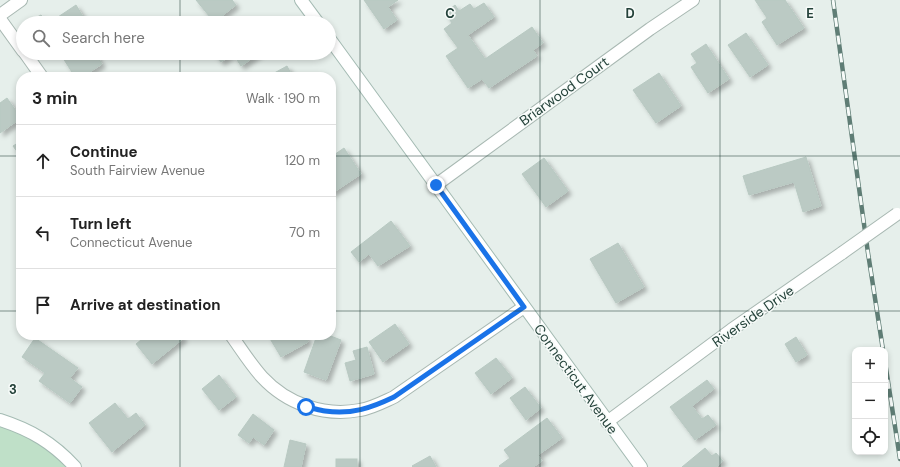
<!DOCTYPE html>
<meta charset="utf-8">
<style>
:root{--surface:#fff;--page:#f2f2f2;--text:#222;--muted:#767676;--line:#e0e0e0}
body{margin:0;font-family:"DM Sans",sans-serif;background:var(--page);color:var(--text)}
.controls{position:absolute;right:12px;bottom:12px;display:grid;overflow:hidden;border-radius:8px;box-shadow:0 2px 6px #0003}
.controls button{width:36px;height:36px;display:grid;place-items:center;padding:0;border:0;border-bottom:1px solid var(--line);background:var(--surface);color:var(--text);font:20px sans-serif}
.stop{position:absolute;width:12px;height:12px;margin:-9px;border:3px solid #1a73e8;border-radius:50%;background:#fff}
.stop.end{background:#1a73e8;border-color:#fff;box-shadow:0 1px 4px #0008}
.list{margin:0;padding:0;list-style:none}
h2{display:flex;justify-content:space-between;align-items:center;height:52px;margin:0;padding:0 16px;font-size:17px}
h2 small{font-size:13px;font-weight:400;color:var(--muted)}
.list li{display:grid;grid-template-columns:26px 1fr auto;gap:12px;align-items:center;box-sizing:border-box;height:72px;padding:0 16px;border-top:1px solid var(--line)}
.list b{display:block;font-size:15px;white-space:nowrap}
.list p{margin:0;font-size:13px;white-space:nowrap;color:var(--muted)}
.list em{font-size:13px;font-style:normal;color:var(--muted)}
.icon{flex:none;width:22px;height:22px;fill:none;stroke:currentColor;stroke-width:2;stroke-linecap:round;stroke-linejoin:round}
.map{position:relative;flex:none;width:900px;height:467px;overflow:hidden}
.search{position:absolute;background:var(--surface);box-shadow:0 2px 6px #0003;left:16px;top:16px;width:320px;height:44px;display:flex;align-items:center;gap:10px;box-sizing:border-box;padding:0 14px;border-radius:22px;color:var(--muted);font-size:15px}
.panel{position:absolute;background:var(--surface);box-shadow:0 2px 6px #0003;left:16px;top:72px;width:320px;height:268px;border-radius:16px}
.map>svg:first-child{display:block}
.green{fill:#bfe0c8}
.building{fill:#bbcac4;stroke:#b8c9c2;filter:url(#shadow)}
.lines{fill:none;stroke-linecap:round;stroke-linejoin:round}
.street-casing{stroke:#a8b8b2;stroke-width:14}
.secondary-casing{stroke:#a4bbb3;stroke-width:14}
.street{stroke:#fff;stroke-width:12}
.secondary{stroke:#fff;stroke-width:12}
.rail-casing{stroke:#5f7d75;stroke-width:4.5}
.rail{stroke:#f7fbf9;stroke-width:3;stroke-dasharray:9;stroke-linecap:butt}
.street-bridge-casing{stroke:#a8b8b2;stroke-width:14;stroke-linecap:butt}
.street-bridge{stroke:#fff;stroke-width:12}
.route{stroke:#1a73e8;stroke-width:5}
.grid{fill:none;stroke:#24423a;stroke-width:1;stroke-opacity:0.55}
.labels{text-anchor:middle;stroke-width:3;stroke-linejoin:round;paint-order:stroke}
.street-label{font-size:14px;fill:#24423a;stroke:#f7fbf9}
.grid-label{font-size:13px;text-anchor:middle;font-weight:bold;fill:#24423a;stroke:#f7fbf9;stroke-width:3;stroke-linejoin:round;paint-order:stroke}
</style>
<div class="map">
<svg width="900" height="467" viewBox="0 0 900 467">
<defs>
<filter id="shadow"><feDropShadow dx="3.5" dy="3.5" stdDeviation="2" flood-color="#0004"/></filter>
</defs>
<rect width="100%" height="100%" fill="#e6efeb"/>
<polygon class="green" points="0,421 14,425 75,467 0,467"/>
<g class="building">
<polygon points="196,0 232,0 236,5 214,22"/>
<polygon points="364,0 398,0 388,7 397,20 384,29"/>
<polygon points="755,0 785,0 804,28 777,45 762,22 767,18"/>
<polygon points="484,3 494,17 468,35 485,59 532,27 543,43 533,50 537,56 489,88 482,79 468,88 446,56 458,48 444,29 452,23 445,13 455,5 459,11 470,4 474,9"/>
<polygon points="76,5 87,23 49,23"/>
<polygon points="41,15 47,23 41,23 37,17"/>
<polygon points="746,33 768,65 750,77 728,45"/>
<polygon points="706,44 729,79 708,93 691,67 697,63 691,54"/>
<polygon points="71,53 95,53 102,64 82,77 75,77 63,58"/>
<polygon points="214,53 260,53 241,66 233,54 221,62"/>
<polygon points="287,66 293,77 267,77"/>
<polygon points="659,73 681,106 656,123 633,90"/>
<polygon points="7,98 21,118 0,133 0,103"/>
<polygon points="21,141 21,157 13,146"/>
<polygon points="344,148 361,174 331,194 331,157"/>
<polygon points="806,157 821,206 803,212 794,182 749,195 743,176"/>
<polygon points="544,158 568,191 546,207 522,174"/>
<polygon points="391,221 410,246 378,266 369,254 359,262 351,252"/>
<polygon points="618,243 644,287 616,303 590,259"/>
<polygon points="395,324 409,344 383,362 369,342"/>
<polygon points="147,335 181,335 184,338 152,364 136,344"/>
<polygon points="272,335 305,335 308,342 281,357 269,337"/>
<polygon points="317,335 328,335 341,340 326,380 304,372"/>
<polygon points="796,337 807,355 796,362 785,344"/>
<polygon points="35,338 78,368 70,378 82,387 70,403 39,381 45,373 22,357"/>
<polygon points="367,347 374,374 350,381 345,363 356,360 353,351"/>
<polygon points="496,358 512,378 491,394 475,373"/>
<polygon points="219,375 236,397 219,410 202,389"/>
<polygon points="707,380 714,389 692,406 702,419 708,415 716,425 695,440 670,407"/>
<polygon points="525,387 541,408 526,420 510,398"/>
<polygon points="115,403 128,419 136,413 145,425 112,452 89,423"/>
<polygon points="253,414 274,430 264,445 253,437 249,443 238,435"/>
<polygon points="547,418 562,438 538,455 542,461 533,467 500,467 499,466 510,458 504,450"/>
<polygon points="290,440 306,444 301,467 284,467"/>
<polygon points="705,448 712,456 716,453 723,461 716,467 682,467"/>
<polygon points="430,456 436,467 413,467 412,466"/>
<rect x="336" y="459" width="21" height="8"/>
</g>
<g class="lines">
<defs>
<g id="street">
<polyline points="0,15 21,0"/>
<polyline points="0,19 23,51"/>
<polyline points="25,53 42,77"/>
<polyline points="436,185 650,29 693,0"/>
<path d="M231 335C241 349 251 365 262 377 287 404 324 417 360 410 372 408 383 402 394 397L524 307"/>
<polyline points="607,422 731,330 842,253"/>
</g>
<g id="secondary">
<polyline points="301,0 318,23"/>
<polyline points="329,38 641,467"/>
<path d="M0 420C31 430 53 443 75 467"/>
</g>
</defs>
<use href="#street" class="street-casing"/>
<use href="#secondary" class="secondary-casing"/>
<use href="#street" class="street"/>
<use href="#secondary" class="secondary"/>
<defs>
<g id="rail">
<polyline points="833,0 868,253 883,350"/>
<polyline points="885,362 900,459"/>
</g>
</defs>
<use href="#rail" class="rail-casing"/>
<use href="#rail" class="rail"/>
<defs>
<polyline id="street-bridge" points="842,253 897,214"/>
</defs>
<use href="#street-bridge" class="street-bridge-casing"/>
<use href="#street-bridge" class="street-bridge"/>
</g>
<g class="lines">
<path class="route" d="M306 407C312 408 319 410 325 411 351 415 371 408 394 397L524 307 436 185"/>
</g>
<path class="grid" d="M180 0V23M360 0V467M540 0V467M720 0V467M180 53V77M0 156H21M331 156H900M0 311H21M331 311H900M180 335V467"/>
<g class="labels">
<g class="street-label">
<text transform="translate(564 91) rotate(-36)" y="5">Briarwood Court</text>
<text transform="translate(753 316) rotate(-35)" y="5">Riverside Drive</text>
<text transform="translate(576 379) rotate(54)" y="5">Connecticut Avenue</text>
</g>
</g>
<g class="grid-label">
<text x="450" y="18">C</text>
<text x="630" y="18">D</text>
<text x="810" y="18">E</text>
<text x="13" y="394">3</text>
</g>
</svg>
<div class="controls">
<button>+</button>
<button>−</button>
<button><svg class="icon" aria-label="locate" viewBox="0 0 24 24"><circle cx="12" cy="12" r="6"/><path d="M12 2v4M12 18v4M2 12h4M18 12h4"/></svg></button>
</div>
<div class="stop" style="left:306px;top:407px"></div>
<div class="stop end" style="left:436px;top:185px"></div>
<div class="search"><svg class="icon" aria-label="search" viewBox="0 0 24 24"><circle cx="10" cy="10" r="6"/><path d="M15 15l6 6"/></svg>Search here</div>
<section class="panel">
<h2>3 min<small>Walk · 190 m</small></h2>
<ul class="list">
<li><svg class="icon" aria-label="ahead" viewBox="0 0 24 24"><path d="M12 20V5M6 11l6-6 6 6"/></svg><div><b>Continue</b><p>South Fairview Avenue</p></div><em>120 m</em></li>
<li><svg class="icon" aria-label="left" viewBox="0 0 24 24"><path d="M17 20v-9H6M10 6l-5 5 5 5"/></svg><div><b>Turn left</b><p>Connecticut Avenue</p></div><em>70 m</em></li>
<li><svg class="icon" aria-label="arrive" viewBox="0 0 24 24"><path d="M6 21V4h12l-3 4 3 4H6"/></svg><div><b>Arrive at destination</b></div></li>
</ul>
</section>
</div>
